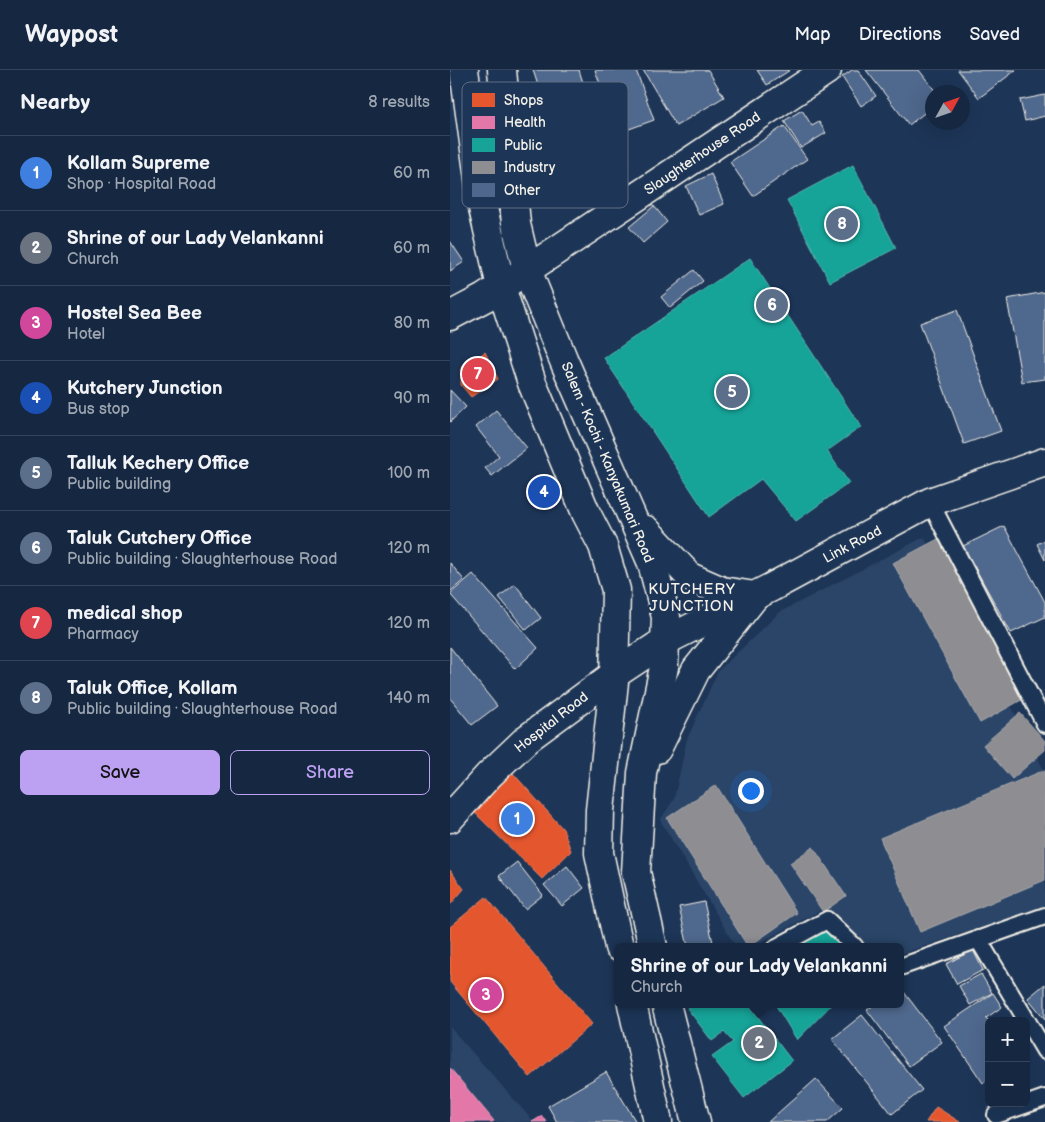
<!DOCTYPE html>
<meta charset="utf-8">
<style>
:root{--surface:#162841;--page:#23344c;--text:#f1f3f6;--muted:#9ea6b1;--line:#35445a;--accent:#bca0f2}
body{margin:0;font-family:"Balsamiq Sans",sans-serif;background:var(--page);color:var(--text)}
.controls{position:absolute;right:15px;bottom:15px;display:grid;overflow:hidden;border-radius:8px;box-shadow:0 5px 20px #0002}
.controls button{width:45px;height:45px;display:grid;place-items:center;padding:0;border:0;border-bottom:1px solid var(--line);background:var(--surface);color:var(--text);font:25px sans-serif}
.compass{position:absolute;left:475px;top:15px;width:45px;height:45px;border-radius:50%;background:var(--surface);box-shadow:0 5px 20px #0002;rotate:50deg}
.you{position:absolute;left:300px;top:720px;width:18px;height:18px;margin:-12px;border:4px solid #fff;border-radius:50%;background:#1a73e8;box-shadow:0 0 0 8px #1a73e833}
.badge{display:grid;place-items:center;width:32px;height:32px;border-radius:50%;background:var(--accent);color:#fff;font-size:16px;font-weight:700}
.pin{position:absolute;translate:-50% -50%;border:2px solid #fff;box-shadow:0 1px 5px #0006}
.popup{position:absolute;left:164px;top:873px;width:290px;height:65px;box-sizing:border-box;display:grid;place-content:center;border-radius:8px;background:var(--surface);filter:drop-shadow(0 1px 4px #0005);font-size:16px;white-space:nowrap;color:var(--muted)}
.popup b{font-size:19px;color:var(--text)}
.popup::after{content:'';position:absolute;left:50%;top:100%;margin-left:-10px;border:10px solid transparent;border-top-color:var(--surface)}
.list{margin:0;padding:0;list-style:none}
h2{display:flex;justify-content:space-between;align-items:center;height:65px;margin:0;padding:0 20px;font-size:21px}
h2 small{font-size:16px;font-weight:400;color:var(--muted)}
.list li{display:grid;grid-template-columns:32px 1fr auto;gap:15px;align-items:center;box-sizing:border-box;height:75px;padding:0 20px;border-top:1px solid var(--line)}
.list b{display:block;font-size:19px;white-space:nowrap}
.list p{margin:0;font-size:16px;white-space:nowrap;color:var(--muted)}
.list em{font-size:16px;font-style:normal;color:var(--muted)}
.actions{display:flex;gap:10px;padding:15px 20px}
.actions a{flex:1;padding:11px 0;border:1px solid var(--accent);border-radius:8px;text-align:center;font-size:18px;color:var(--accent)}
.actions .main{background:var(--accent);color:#111}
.map{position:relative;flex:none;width:595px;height:1052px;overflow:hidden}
header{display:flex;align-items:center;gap:30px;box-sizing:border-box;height:70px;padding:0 25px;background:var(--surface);border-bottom:1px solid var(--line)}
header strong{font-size:24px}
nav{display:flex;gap:28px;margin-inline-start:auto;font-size:18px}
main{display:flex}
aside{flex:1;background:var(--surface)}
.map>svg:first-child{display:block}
.built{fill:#2c4467}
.shops{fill:#e4572e;stroke:#e98566}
.health{fill:#e377a8;stroke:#e89cbb}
.public{fill:#17a398;stroke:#59bab0}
.industry{fill:#8d8d92;stroke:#acabac}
.building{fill:#4f678d;stroke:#f4f1e8}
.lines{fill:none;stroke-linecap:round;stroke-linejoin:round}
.lane-casing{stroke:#f4f1e8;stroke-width:20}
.street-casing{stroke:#f4f1e8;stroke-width:31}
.secondary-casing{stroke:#f4f1e8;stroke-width:31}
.primary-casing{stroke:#f4f1e8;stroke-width:31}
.lane{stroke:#1d3557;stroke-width:16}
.street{stroke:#1d3557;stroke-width:28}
.secondary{stroke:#1d3557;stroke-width:28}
.primary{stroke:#1d3557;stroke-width:28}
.labels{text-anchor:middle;stroke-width:5;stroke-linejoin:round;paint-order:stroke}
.street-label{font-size:14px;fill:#f4f1e8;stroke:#1d3557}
.neighbourhood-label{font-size:15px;letter-spacing:1px;fill:#f4f1e8;stroke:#1d3557}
.key{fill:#1d3557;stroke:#5e6d82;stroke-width:1}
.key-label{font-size:14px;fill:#f4f1e8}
</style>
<header>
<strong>Waypost</strong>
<nav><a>Map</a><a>Directions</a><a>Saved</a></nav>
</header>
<main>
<aside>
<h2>Nearby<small>8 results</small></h2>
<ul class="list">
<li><span class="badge" style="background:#3f7fe0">1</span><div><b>Kollam Supreme</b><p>Shop · Hospital Road</p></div><em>60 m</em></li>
<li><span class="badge" style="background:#6b7280">2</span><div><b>Shrine of our Lady Velankanni</b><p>Church</p></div><em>60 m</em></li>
<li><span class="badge" style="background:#d1479c">3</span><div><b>Hostel Sea Bee</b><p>Hotel</p></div><em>80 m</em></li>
<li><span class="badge" style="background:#1a4fb4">4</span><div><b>Kutchery Junction</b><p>Bus stop</p></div><em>90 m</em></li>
<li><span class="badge" style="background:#5c6f8a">5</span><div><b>Talluk Kechery Office</b><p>Public building</p></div><em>100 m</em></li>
<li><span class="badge" style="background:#5c6f8a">6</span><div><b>Taluk Cutchery Office</b><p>Public building · Slaughterhouse Road</p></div><em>120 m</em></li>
<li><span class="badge" style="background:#e0444e">7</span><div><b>medical shop</b><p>Pharmacy</p></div><em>120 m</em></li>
<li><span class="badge" style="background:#5c6f8a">8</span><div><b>Taluk Office, Kollam</b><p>Public building · Slaughterhouse Road</p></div><em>140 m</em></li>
</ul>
<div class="actions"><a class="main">Save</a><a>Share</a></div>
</aside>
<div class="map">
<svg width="595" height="1052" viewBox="0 0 595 1052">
<rect width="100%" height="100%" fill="#1d3557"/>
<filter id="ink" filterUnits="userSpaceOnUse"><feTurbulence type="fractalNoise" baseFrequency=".02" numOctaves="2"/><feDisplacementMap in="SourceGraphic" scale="10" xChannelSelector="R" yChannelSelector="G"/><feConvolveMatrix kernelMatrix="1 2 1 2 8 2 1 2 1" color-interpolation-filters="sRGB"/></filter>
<g filter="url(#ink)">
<g class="built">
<polygon points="474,467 595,702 595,836 450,884 450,877 419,877 371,840 302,877 286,877 210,750 224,729 237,669 268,601 330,542"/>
<polygon points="0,957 83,1051 92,1046 96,1052 0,1052"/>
</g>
<g class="shops">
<polygon points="35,282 48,309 21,327 11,315 11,298"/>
<polygon points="61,701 113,759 121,781 92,809 20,738"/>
<polygon points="0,800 14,819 0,835"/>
<polygon points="36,827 142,954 80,1007 0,912 0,857"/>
<polygon points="486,1037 510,1052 476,1052"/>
</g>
<g class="health">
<polygon points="0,998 44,1051 42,1052 0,1052"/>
<polygon points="92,1046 96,1052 82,1052"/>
</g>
<g class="public">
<polygon points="403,95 446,178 380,212 337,130"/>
<polygon points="300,188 411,357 377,381 399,413 346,451 311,409 259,447 154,288"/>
<polygon points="378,860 393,877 344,877"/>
<polygon points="241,934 298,934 342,991 294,1028 262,987 283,972 274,962 262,971 237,938"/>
<polygon points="325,934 382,934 347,970"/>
</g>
<g class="industry">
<polygon points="488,469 575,628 530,653 443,493"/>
<polygon points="570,643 595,671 595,680 562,709 533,675"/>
<polygon points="595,700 595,810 470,862 430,768"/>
<polygon points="266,715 347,843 298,877 217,748"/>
<polygon points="363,777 396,826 373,842 340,793"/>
</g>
<g class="building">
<polygon points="83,0 129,0 152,73 170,67 178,95 149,104 135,59 105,68"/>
<polygon points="145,0 186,0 204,50 168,63"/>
<polygon points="193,0 258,0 274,27 226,56"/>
<polygon points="307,0 340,0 317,15"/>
<polygon points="402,0 408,0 426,26 411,36 392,7"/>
<polygon points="416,0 469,0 486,22 482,22 482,37 459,55"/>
<polygon points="508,0 566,0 529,28"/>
<polygon points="595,25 595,46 575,51 570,30"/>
<polygon points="352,40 362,56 369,52 376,63 351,78 334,51"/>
<polygon points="334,56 357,89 303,126 280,92"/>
<polygon points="106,77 123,77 122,99 145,100 144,121 104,119"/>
<polygon points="261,104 274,134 249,145 236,116"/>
<polygon points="204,136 217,152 193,173 179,157"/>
<polygon points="0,171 14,192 0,201"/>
<polygon points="244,200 253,211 220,238 211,227"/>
<polygon points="595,222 595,309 572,312 557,229"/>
<polygon points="507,240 551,361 514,374 470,253"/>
<polygon points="0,320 16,337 0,352"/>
<polygon points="46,340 77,378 42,406 35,398 49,386 26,357"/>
<polygon points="554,456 595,532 595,547 561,563 513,476"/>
<polygon points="595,470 595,490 587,474"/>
<polygon points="0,493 14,510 1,521 0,520"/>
<polygon points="23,504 88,578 65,599 0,524"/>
<polygon points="65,514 91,548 76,560 49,527"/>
<polygon points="0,577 47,636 22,655 0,628"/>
<polygon points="67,792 93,825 75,839 49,806"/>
<polygon points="117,796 134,818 112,836 94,815"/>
<polygon points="254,832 264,877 238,877 229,837"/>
<polygon points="523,880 533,900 507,914 496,894"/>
<polygon points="531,904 542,923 520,935 509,916"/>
<polygon points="595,914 595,949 578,928"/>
<polygon points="450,917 492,972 459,996 417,940 425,934 450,934"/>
<polygon points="543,923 552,937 536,948 539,951 539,1009 533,1013 494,956"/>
<polygon points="412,945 472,1020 442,1044 382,969"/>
<polygon points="156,1002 186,1052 107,1052 98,1036"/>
<polygon points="366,1009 393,1038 377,1052 318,1052"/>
</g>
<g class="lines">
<defs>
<g id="lane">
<polyline points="480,432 595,654"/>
<polyline points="528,869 595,981"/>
<polyline points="327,877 377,850 405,877"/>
<polyline points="450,897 595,846"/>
<polyline points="546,1045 595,1028"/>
</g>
<polyline id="street" points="0,246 34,228 77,200 377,0"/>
<polyline id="secondary" points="0,748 39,705 78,668 165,604 215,571 322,517 480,432 595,392"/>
<g id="primary">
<polyline points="14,0 33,138 51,217 82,313 136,443 153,476 166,520 164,612 150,740 149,783 169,877"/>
<polyline points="52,0 66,154 77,200 114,291 202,493 216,547 214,597 192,703 186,802 203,877"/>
<polyline points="196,460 240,507 272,521 305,526 246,600 207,679"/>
<polyline points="182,934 208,1052"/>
<polyline points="216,934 246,1052"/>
</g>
</defs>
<use href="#lane" class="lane-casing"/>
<use href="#street" class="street-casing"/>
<use href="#secondary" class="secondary-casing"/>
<use href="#primary" class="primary-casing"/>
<use href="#lane" class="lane"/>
<use href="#street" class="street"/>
<use href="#secondary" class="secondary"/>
<use href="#primary" class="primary"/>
</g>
</g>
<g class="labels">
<g class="street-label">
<text transform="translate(252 83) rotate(-34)" y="5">Slaughterhouse Road</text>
<text transform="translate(158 392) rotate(67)" y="5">Salem - Kochi - Kanyakumari Road</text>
<text transform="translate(402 474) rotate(-28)" y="5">Link Road</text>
<text transform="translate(101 652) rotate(-38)" y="5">Hospital Road</text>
</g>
<g class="neighbourhood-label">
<text x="242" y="524">KUTCHERY<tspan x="242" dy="17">JUNCTION</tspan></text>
</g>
</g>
<rect x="12" y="12" width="166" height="126" rx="8" class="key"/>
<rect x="22" y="23" width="23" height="14" fill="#e4572e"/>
<rect x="22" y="46" width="23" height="13" fill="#e377a8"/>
<rect x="22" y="68" width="23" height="14" fill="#17a398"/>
<rect x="22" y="91" width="23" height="13" fill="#8d8d92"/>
<rect x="22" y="113" width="23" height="14" fill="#4f678d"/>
<g class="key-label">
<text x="54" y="35">Shops</text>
<text x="54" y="57">Health</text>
<text x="54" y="80">Public</text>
<text x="54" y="102">Industry</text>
<text x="54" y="125">Other</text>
</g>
</svg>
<div class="controls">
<button>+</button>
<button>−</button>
</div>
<svg class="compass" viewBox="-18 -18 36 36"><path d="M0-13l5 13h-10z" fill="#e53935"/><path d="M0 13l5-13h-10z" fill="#9ea6b1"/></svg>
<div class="you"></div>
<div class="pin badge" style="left:67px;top:749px;background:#3f7fe0">1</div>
<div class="pin badge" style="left:309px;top:973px;background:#6b7280">2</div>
<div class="popup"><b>Shrine of our Lady Velankanni</b>Church</div>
<div class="pin badge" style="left:36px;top:925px;background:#d1479c">3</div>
<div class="pin badge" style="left:94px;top:422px;background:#1a4fb4">4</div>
<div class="pin badge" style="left:282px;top:322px;background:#5c6f8a">5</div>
<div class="pin badge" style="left:322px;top:235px;background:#5c6f8a">6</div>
<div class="pin badge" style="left:28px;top:304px;background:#e0444e">7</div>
<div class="pin badge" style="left:392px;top:154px;background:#5c6f8a">8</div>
</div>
</main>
